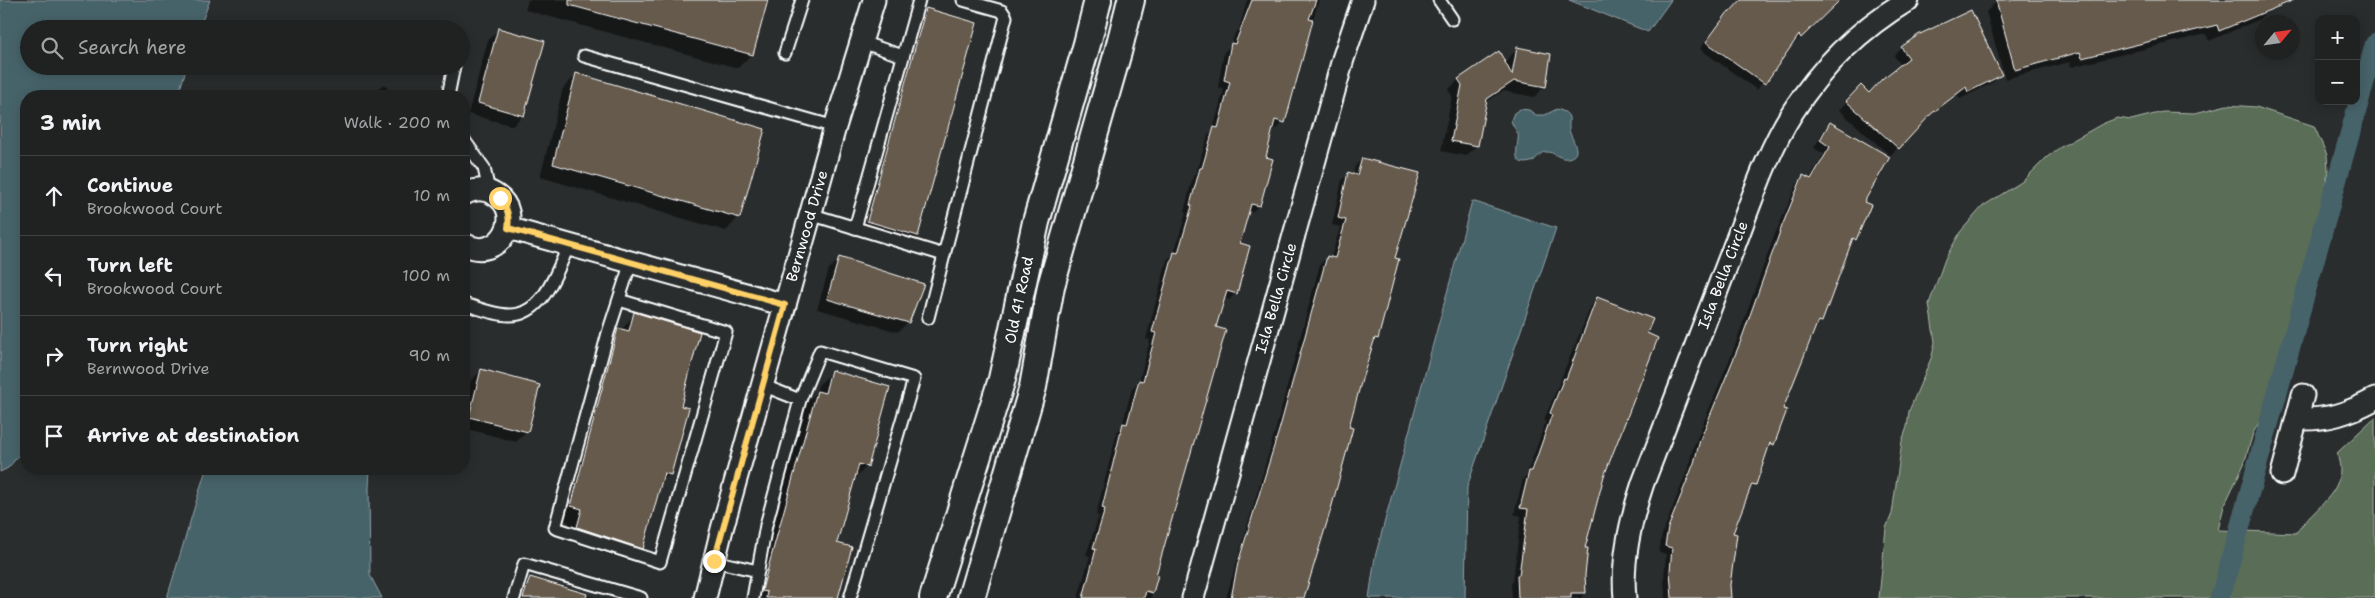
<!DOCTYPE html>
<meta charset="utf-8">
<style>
:root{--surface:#202222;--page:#282a2a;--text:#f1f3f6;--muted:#a2a4a5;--line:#3d3f40}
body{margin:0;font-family:"Shantell Sans",sans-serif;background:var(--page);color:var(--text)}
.controls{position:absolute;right:15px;top:15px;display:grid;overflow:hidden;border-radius:10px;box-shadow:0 2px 12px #0003}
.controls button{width:45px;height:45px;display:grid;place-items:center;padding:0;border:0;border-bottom:1px solid var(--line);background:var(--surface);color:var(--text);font:25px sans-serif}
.compass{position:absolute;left:2255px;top:15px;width:45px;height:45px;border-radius:50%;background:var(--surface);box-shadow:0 2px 12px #0003;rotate:61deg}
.stop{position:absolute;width:15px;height:15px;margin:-11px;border:4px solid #ffd166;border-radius:50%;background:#fff}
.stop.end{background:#ffd166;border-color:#fff;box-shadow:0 1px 5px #0008}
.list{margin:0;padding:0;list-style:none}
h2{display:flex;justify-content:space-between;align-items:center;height:65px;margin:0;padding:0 20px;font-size:21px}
h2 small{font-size:16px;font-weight:400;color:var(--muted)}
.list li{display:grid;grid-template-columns:32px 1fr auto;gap:15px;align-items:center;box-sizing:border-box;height:80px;padding:0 20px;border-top:1px solid var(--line)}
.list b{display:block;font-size:19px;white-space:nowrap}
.list p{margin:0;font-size:16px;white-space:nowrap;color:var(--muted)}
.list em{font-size:16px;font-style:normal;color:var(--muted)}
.icon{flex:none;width:28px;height:28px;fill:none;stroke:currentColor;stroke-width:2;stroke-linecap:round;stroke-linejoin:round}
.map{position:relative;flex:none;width:2375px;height:598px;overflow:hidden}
.search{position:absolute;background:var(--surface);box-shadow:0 2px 12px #0003;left:20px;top:20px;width:450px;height:55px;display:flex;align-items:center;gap:12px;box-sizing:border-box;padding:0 18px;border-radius:28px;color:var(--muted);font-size:19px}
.panel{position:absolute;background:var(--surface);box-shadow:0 2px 12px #0003;left:20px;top:90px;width:450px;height:385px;border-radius:20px}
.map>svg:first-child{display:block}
.green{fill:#5a6d57;stroke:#acb6ab}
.water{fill:#47636b;stroke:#91a1a6}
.shadow{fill:#0007}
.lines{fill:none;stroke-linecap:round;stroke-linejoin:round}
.canal{stroke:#47636b;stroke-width:20}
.building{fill:#655a4c;stroke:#fff}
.service-casing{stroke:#fff;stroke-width:15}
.minor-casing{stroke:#fff;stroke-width:25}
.tertiary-casing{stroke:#fff;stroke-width:30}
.service{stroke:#2a2d2e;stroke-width:11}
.minor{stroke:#2a2d2e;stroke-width:21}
.tertiary{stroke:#2a2d2e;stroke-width:26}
.route{stroke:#ffd166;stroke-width:6}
.labels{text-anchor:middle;stroke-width:4.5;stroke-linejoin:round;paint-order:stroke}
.street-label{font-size:15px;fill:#fff;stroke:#2a2d2e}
</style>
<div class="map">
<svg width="2375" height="598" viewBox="0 0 2375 598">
<rect width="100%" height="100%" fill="#2a2d2e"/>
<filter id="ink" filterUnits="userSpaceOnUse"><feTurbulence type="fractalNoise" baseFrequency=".02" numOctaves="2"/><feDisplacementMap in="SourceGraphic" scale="10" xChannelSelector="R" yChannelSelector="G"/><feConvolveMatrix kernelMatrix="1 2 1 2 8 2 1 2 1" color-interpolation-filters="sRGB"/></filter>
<g filter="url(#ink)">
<path class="green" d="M2227 105 2256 107 2314 126 2327 155 2328 170 2322 215 2317 228 2310 271 2305 287 2294 298 2286 344 2270 389 2269 406 2253 433 2244 464 2224 506 2218 530 2296 533C2309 513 2341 495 2340 469 2340 464 2338 458 2337 453L2375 417V598H1879L1886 528 1892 514 1902 441 1907 427 1909 411 1932 356 1935 342 1929 304 1945 259 1961 231 1983 206 2023 181 2046 158 2059 148 2102 124 2117 118 2131 120 2163 112 2195 113Z"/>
<g class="water">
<polygon points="0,0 210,0 199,29 29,29 29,66 187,66 178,96 26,96 26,447 8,468 0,472"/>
<polygon points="1569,0 1671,0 1648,32"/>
<path d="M1520 109 1529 110 1536 115H1545L1557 109C1576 115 1566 120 1570 133 1573 141 1583 155 1568 158 1559 160 1554 151 1546 152 1539 152 1537 160 1531 162 1508 168 1520 142 1518 134 1516 129 1512 126 1511 120L1514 113Z"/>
<polygon points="1472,201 1556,228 1467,487 1465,598 1369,598 1375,557"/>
<polygon points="206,469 370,469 369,488 370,575 382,598 167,598"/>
</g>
<g class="shadow">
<polygon points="528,0 766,0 752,54 738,68 525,10"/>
<polygon points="1247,0 1319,0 1284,122 1277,129 1272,128 1264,158 1259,205 1252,212 1248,211 1239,244 1236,293 1229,300 1223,298 1154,575 1157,576 1151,598 1078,598 1090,556 1086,555 1099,516 1096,515 1117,432 1122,426 1132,388 1139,382 1150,340 1146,339 1167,260 1174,253 1186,213 1184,212 1193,176 1196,173 1208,135 1213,130 1224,89 1218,87 1224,52 1231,45 1235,33 1239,29"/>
<polygon points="1742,0 1837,0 1794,44 1792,42 1757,90 1700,49 1721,20"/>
<polygon points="2002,0 2265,0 2269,10 2258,20 2209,41 2206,34 2071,67 2070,62 2005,79 1986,12 1997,1"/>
<polygon points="926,10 917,236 903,249 854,235 913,23"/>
<polygon points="499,29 523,115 513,126 468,114 488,40"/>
<polygon points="1902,48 2000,75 1992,83 1960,99 1957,94 1924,120 1890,156 1839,110 1853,95 1869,94 1901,65 1894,56"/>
<polygon points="1518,49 1545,86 1534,97 1503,91 1485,103 1477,145 1466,156 1441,151 1452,96 1448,90 1458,80 1506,66 1507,59"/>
<polygon points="576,75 739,217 726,231 540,177 563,88"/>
<polygon points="385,84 392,96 364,96"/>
<polygon points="1831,124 1862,202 1855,239 1849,245 1820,322 1813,329 1782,410 1773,444 1767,450 1755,484 1748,491 1731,534 1730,598 1665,598 1664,578 1666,554 1659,553 1662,535 1687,471 1693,448 1733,351 1775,234 1797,184 1804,177 1809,179 1824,154 1814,148 1824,130"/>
<polygon points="1362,159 1394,259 1377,338 1372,343 1302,598 1226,598 1274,435 1320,264 1327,257 1331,258 1340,227 1332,225 1342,180 1349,173 1353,175 1355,166"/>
<polygon points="839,259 908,322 898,332 817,309 829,269"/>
<polygon points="1597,299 1646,334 1602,476 1584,549 1585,592 1581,598 1512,598 1511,584 1513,581 1521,516 1514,514 1523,479 1526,476 1546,421 1544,420 1591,306"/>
<polygon points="635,314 679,407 670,474 659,485 642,548 629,561 564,540 569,522 558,519 605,343 618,329 621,330"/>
<polygon points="482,370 539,386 526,432 516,442 464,428 464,409 471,380"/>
<polygon points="832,372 867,466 854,480 836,544 836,598 751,598 804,405 816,393 818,385"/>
<polygon points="530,578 596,598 515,598 517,592"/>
</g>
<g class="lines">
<polyline class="canal" points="2220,598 2375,44"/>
</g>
<g class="building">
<polygon points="569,0 768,0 753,55 569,5"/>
<polygon points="1252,0 1316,0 1309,19 1313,20 1285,123 1275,120 1266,157 1273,159 1260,206 1251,204 1240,243 1250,246 1237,294 1227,291 1216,327 1226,330 1156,575 1158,575 1153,593 1146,591 1144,598 1083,598 1096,549 1093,548 1105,509 1102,508 1123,423 1127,424 1139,380 1143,381 1156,333 1152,332 1174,252 1178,253 1192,206 1190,205 1200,168 1202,168 1214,127 1218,128 1230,82 1224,80 1231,43 1235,44"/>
<polygon points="1741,0 1840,0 1801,38 1799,35 1765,84 1706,42 1728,12 1729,13"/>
<polygon points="1996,0 2294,0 2219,31 2217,25 2082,58 2080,52 2015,70"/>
<polygon points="926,8 977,23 918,236 867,221"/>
<polygon points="1971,10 2002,75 1968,92 1966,87 1931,114 1899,149 1846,101 1861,85 1869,93 1882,79 1909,58 1901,47 1918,35"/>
<polygon points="498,28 545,41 524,116 478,103"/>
<polygon points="1517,47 1551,54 1546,87 1514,81 1487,99 1478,146 1451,141 1462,85 1458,79 1499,51 1512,75"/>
<polygon points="576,73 765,129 740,218 553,164"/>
<polygon points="1830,122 1890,157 1864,202 1871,205 1856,240 1853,238 1822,322 1818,321 1783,409 1787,410 1774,445 1770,443 1756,485 1752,484 1733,533 1737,534 1730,585 1731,598 1672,598 1670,571 1672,548 1665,546 1668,528 1694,463 1700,440 1740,343 1782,226 1803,175 1811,179 1830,147 1820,140"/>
<polygon points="1362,158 1420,173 1395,258 1399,259 1378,339 1375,338 1362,379 1349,427 1353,428 1331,509 1304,598 1231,598 1238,563 1280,427 1327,256 1335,258 1346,220 1338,218 1348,172 1357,175"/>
<polygon points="839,257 924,284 909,323 827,299"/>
<polygon points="1597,297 1653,319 1647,333 1658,338 1604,476 1585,548 1588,548 1585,575 1586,593 1571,593 1571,598 1518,598 1517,575 1519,575 1528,509 1520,508 1529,471 1532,471 1552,414 1550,413 1564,378 1566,379"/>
<polygon points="634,312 700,332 681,406 689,408 671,475 664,473 643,549 577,527 582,509 571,506 618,328 629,331"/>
<polygon points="481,369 540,385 528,432 469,417"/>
<polygon points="831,370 890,387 868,467 859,464 837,543 852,547 838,598 766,598 767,592 762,591 763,586 817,391 825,393"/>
<polygon points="530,577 587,594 586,598 523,598"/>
</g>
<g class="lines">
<defs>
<g id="service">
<polyline points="1439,0 1452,19"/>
<polyline points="861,42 903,56"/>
<polyline points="785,53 802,0"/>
<polyline points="584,56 835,127"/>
<polyline points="448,96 454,66"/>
<polyline points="464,140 484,168 489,191"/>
<polyline points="810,214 944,255 928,318"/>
<polyline points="855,228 919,0"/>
<polyline points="944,255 1006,17 1002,11 963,0"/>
<polyline points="619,300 726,332 660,562 555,528 608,333 631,262"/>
<path d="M464 304C478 308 495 315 509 315 544 316 557 270 569 245"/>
<polyline points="762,385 800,400"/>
<polyline points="714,561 758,571"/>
<polyline points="514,598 524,564 641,598"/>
<polyline points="753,598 766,525 800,400 820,351 914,379 850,598"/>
</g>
<g id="minor">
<path d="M464 194C473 189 484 188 494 194 528 214 498 264 464 244"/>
<polyline points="508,228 785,305"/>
<path d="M2297 419C2328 420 2347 414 2375 399"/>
<polyline points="2282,474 2303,395"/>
<polyline points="705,598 722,529 835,127 874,0"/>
<polyline points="1193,598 1343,59 1363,0"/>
<path d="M1625 598C1621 559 1631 519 1643 483 1673 405 1703 327 1733 249 1750 205 1767 152 1792 113 1821 67 1861 28 1908 0"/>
</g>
<g id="tertiary">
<polyline points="933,598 1002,379 1036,222 1087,44 1098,0"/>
<polyline points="971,598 1033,387 1051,286 1118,52 1131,0"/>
</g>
</defs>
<use href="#service" class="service-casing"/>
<use href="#minor" class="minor-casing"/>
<use href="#tertiary" class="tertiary-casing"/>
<use href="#service" class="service"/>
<use href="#minor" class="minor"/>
<use href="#tertiary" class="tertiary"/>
</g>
</g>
<g class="lines" filter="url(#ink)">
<path class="route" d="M500 198C507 208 510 215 508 228L785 305 714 561"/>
</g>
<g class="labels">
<g class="street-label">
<text transform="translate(807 226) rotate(-74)" y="5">Bernwood Drive</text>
<text transform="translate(1723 275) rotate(-69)" y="5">Isla Bella Circle</text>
<text transform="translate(1276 298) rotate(-74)" y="5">Isla Bella Circle</text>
<text transform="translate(1019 300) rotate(-78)" y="5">Old 41 Road</text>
</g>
</g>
</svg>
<div class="controls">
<button>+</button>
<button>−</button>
</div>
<svg class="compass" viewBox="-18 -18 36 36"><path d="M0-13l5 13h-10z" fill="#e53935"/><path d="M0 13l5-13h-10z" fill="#a2a4a5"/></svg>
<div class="stop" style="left:500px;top:198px"></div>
<div class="stop end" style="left:714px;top:561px"></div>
<div class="search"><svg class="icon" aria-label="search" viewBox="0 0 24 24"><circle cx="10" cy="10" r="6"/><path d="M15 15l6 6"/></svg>Search here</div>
<section class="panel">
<h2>3 min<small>Walk · 200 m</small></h2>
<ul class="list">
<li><svg class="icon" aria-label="ahead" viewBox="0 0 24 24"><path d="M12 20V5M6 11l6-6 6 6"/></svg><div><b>Continue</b><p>Brookwood Court</p></div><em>10 m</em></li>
<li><svg class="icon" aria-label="left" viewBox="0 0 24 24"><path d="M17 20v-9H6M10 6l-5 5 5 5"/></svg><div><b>Turn left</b><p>Brookwood Court</p></div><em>100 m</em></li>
<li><svg class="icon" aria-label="right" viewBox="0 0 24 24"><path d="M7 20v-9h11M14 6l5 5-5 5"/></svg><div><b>Turn right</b><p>Bernwood Drive</p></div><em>90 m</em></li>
<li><svg class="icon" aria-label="arrive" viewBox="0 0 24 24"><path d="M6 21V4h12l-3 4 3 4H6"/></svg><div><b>Arrive at destination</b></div></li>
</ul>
</section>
</div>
